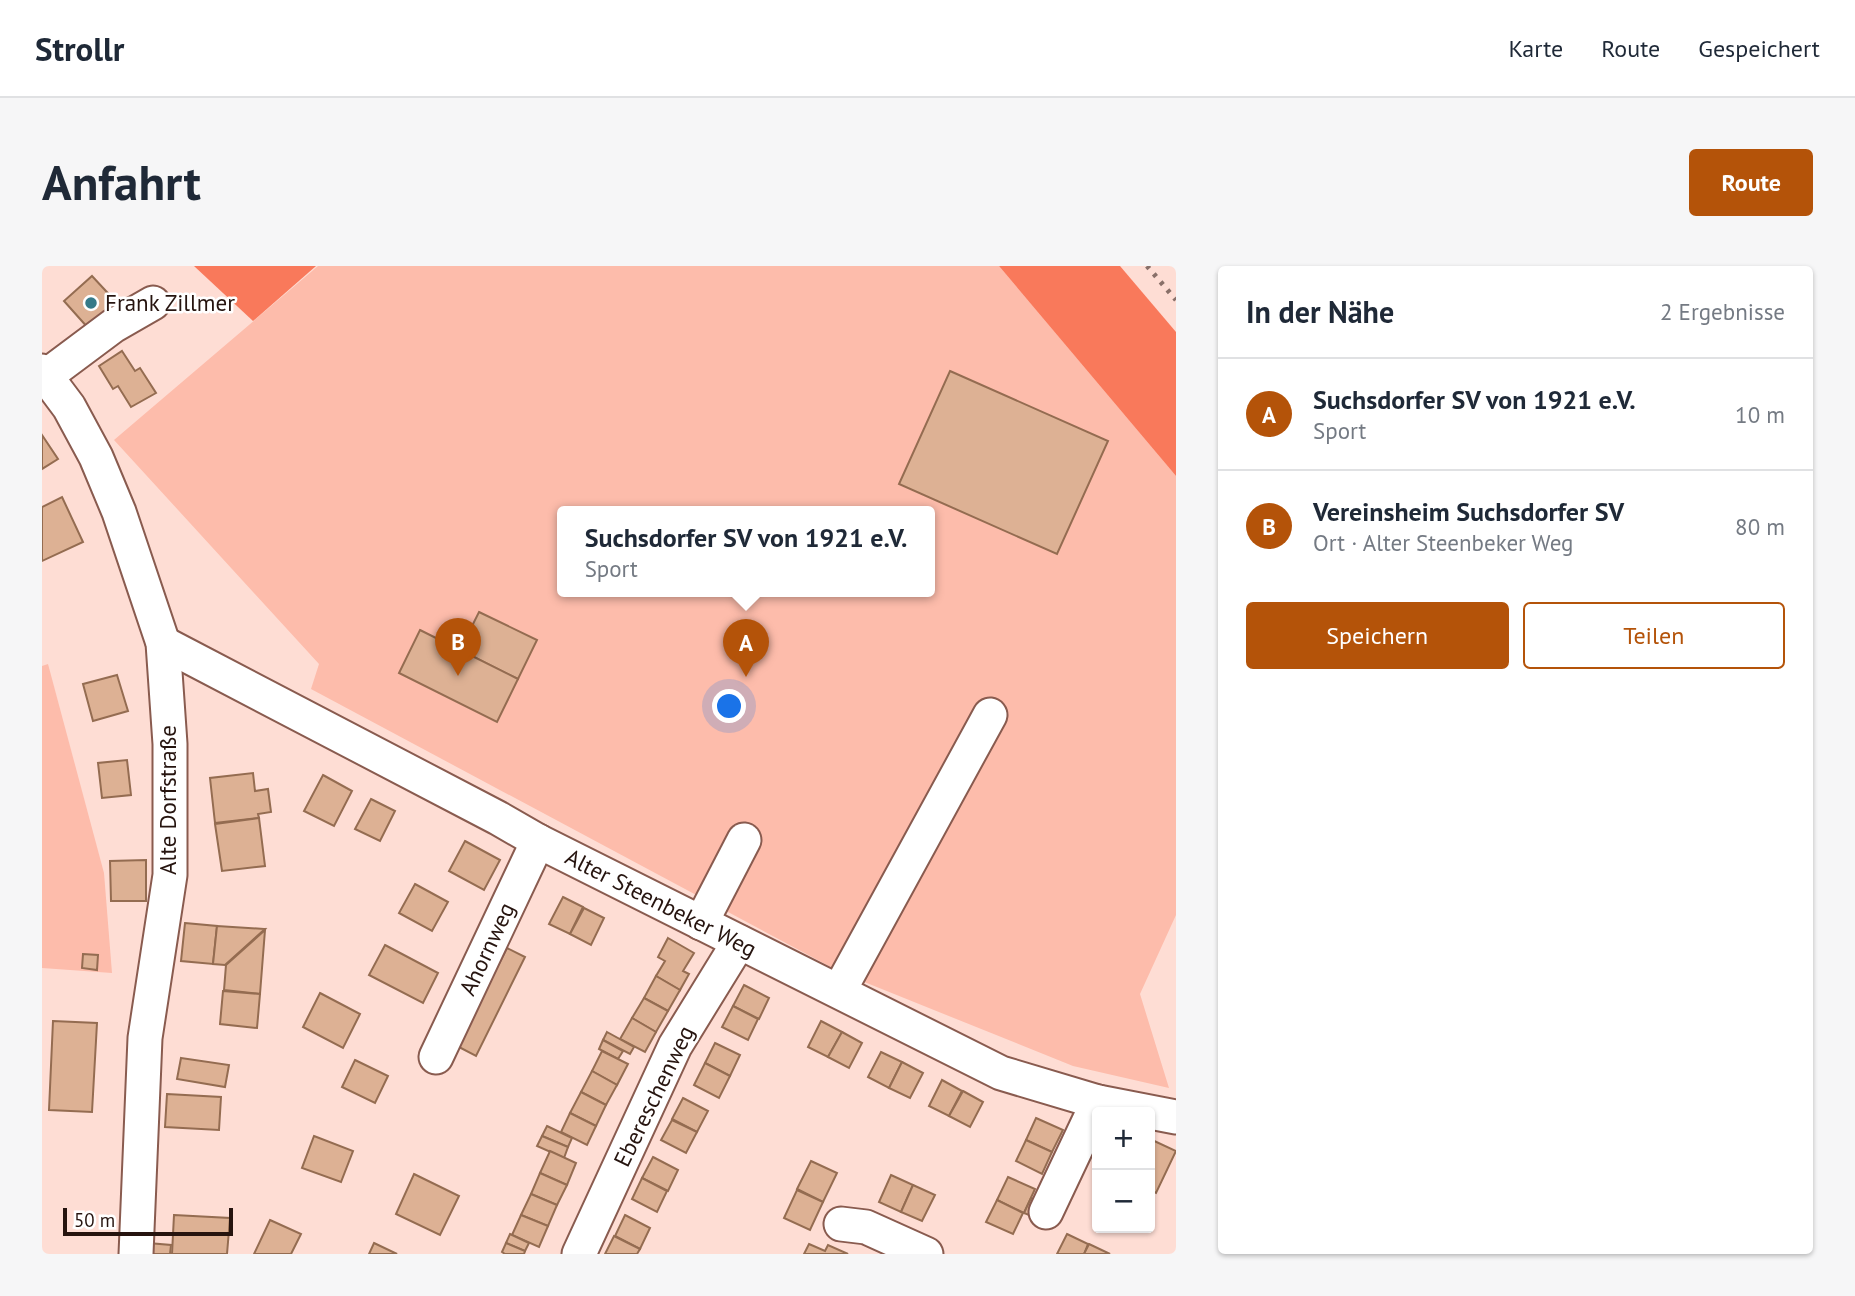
<!DOCTYPE html>
<html lang="de">
<meta charset="utf-8">
<style>
:root{--surface:#fff;--page:#f6f6f7;--text:#1f2937;--muted:#747a83;--line:#e0e1e3;--accent:#b45309}
body{margin:0;font-family:"PT Sans",sans-serif;background:var(--page);color:var(--text)}
.controls{position:absolute;right:21px;bottom:21px;display:grid;overflow:hidden;border-radius:7px;box-shadow:0 2px 5px #0004}
.controls button{width:63px;height:63px;display:grid;place-items:center;padding:0;border:0;border-bottom:2px solid var(--line);background:var(--surface);color:var(--text);font:35px sans-serif}
.scale{position:absolute;left:21px;bottom:18px;width:170px;box-sizing:border-box;padding-left:7px;border:4px solid #26140f;border-top:0;font-size:19px;line-height:24px;white-space:nowrap;color:#26140f;-webkit-text-stroke:5px #fff;paint-order:stroke}
.you{position:absolute;left:688px;top:441px;width:24px;height:24px;margin:-18px;border:5px solid #fff;border-radius:50%;background:#1a73e8;box-shadow:0 0 0 10px #1a73e833}
.badge{display:grid;place-items:center;width:46px;height:46px;border-radius:50%;background:var(--accent);color:#fff;font-size:23px;font-weight:700}
.pin{position:absolute;translate:-50% -58px;filter:drop-shadow(0 2px 4px #0008)}
.pin::after{content:'';position:absolute;top:37px;width:24px;height:21px;background:inherit;clip-path:polygon(0 0,100% 0,50% 100%)}
.popup{position:absolute;left:515px;top:240px;width:378px;height:91px;box-sizing:border-box;display:grid;place-content:center;border-radius:7px;background:var(--surface);filter:drop-shadow(0 2px 5px #0005);font-size:23px;white-space:nowrap;color:var(--muted)}
.popup b{font-size:26px;color:var(--text)}
.popup::after{content:'';position:absolute;left:50%;top:100%;margin-left:-14px;border:14px solid transparent;border-top-color:var(--surface)}
.list{margin:0;padding:0;list-style:none}
h2{display:flex;justify-content:space-between;align-items:center;height:91px;margin:0;padding:0 28px;font-size:30px}
h2 small{font-size:23px;font-weight:400;color:var(--muted)}
.list li{display:grid;grid-template-columns:46px 1fr auto;gap:21px;align-items:center;box-sizing:border-box;height:112px;padding:0 28px;border-top:2px solid var(--line)}
.list b{display:block;font-size:26px;white-space:nowrap}
.list p{margin:0;font-size:23px;white-space:nowrap;color:var(--muted)}
.list em{font-size:23px;font-style:normal;color:var(--muted)}
.actions{display:flex;gap:14px;padding:21px 28px}
.actions a{flex:1;padding:16px 0;border:2px solid var(--accent);border-radius:7px;text-align:center;font-size:24px;color:var(--accent)}
.actions .main{background:var(--accent);color:#fff}
.map{position:relative;flex:none;width:1134px;height:988px;overflow:hidden;border-radius:7px}
header{display:flex;align-items:center;gap:42px;box-sizing:border-box;height:98px;padding:0 35px;background:var(--surface);border-bottom:2px solid var(--line)}
header strong{font-size:33px}
nav{display:flex;gap:38px;margin-inline-start:auto;font-size:24px}
.intro{display:flex;align-items:center;justify-content:space-between;box-sizing:border-box;height:168px;padding:0 42px}
h1{margin:0;font-size:49px}
.button{padding:18px 32px;border-radius:7px;background:var(--accent);color:#fff;font-size:24px;font-weight:700}
main{display:flex;gap:42px;padding:0 42px}
aside{flex:1;background:var(--surface);border-radius:7px;box-shadow:0 2px 5px #0004}
.map>svg:first-child{display:block}
.green{fill:#fdbcab;fill-rule:evenodd}
.forest{fill:#f9795b}
.building{fill:#ddb194;stroke:#946c51;stroke-width:2}
.lines{fill:none;stroke-linecap:round;stroke-linejoin:round}
.minor-casing{stroke:#895b4f;stroke-width:37}
.minor{stroke:#fff;stroke-width:33}
.rail{stroke:#897069;stroke-width:5;stroke-dasharray:3.5 7;stroke-linecap:butt}
.poi-dot{fill:#367a89;stroke:#fff;stroke-width:2.5}
.labels{text-anchor:middle;stroke-width:5;stroke-linejoin:round;paint-order:stroke}
.poi-label{font-size:23px;fill:#26140f;stroke:#fff;text-anchor:start}
.street-label{font-size:23px;fill:#26140f;stroke:#fff}
</style>
<header>
<strong>Strollr</strong>
<nav><a>Karte</a><a>Route</a><a>Gespeichert</a></nav>
</header>
<div class="intro"><h1>Anfahrt</h1><a class="button">Route</a></div>
<main>
<div class="map">
<svg width="1134" height="988" viewBox="0 0 1134 988">
<rect width="100%" height="100%" fill="#feddd4"/>
<g class="green">
<path d="M276 0H957L1134 210V649L1098 728 1127 822 1031 800 800 707 269 423 277 398 72 174ZM520 245H888V325H520Z"/>
<polygon points="6,398 62,607 70,707 0,702 0,400"/>
</g>
<g class="forest">
<polygon points="152,0 274,0 211,55"/>
<polygon points="957,0 1078,0 1134,66 1134,210"/>
</g>
<g class="building">
<polygon points="50,10 76,38 47,63 22,35"/>
<polygon points="80,85 93,105 98,102 114,127 89,141 76,120 71,123 57,100"/>
<polygon points="908,105 1066,175 1015,288 857,218"/>
<polygon points="0,169 16,193 0,203"/>
<polygon points="20,231 41,276 0,295 0,241"/>
<polygon points="437,346 495,374 476,413 418,384"/>
<polygon points="378,364 476,413 455,456 357,407"/>
<polygon points="75,409 86,445 51,455 41,418"/>
<polygon points="85,494 89,529 60,532 56,497"/>
<polygon points="211,507 213,525 226,523 229,546 216,548 217,552 173,557 168,512"/>
<polygon points="281,509 310,525 292,560 262,545"/>
<polygon points="329,533 353,545 338,575 313,563"/>
<polygon points="217,552 223,600 180,605 173,558"/>
<polygon points="423,575 458,594 442,624 407,605"/>
<polygon points="104,594 104,635 69,635 68,595"/>
<polygon points="373,618 406,636 390,665 357,647"/>
<polygon points="521,631 541,641 528,668 507,658"/>
<polygon points="542,642 562,652 549,679 528,668"/>
<polygon points="143,657 175,660 171,698 139,695"/>
<polygon points="175,660 223,663 183,699 171,698"/>
<polygon points="223,664 218,728 182,724 184,699"/>
<polygon points="626,672 652,687 641,705 647,708 638,724 614,710 623,695 616,691"/>
<polygon points="343,679 396,707 381,737 327,709"/>
<polygon points="465,682 483,691 434,790 415,780"/>
<polygon points="41,688 56,689 55,704 40,702"/>
<polygon points="614,710 638,724 626,745 602,732"/>
<polygon points="702,719 727,732 717,753 691,740"/>
<polygon points="181,725 218,728 215,762 178,758"/>
<polygon points="278,727 318,748 301,782 261,761"/>
<polygon points="602,732 626,745 614,766 590,752"/>
<polygon points="691,740 716,753 706,774 680,761"/>
<polygon points="590,752 614,766 603,786 578,773"/>
<polygon points="11,755 55,757 50,846 7,844"/>
<polygon points="779,755 800,766 786,791 766,781"/>
<polygon points="565,766 592,781 588,788 561,774"/>
<polygon points="800,766 820,777 807,802 786,791"/>
<polygon points="561,774 581,785 576,793 557,783"/>
<polygon points="673,777 698,789 688,810 663,797"/>
<polygon points="560,785 586,798 575,819 550,805"/>
<polygon points="839,786 860,796 847,822 826,811"/>
<polygon points="139,792 187,799 183,821 135,813"/>
<polygon points="313,794 346,810 333,837 300,821"/>
<polygon points="860,796 881,807 868,832 847,822"/>
<polygon points="663,797 688,810 677,832 652,819"/>
<polygon points="550,805 575,819 564,839 539,826"/>
<polygon points="900,814 920,825 907,850 887,840"/>
<polygon points="921,825 941,836 928,861 907,850"/>
<polygon points="539,826 564,839 554,860 528,847"/>
<polygon points="125,828 179,831 177,864 123,861"/>
<polygon points="641,832 666,845 655,866 630,853"/>
<polygon points="528,847 554,860 545,879 519,866"/>
<polygon points="994,852 1021,864 1010,886 984,874"/>
<polygon points="630,854 655,866 644,887 619,874"/>
<polygon points="505,860 530,872 526,881 500,870"/>
<polygon points="272,870 311,885 299,916 260,902"/>
<polygon points="500,870 526,881 522,892 495,880"/>
<polygon points="1108,873 1134,885 1114,927 1108,924"/>
<polygon points="984,874 1010,886 1000,908 974,895"/>
<polygon points="508,885 534,897 525,919 498,907"/>
<polygon points="611,891 636,904 626,925 600,912"/>
<polygon points="769,895 795,907 781,936 755,923"/>
<polygon points="498,907 525,919 515,939 489,928"/>
<polygon points="372,908 417,930 398,969 354,948"/>
<polygon points="849,909 871,919 859,946 837,936"/>
<polygon points="966,911 993,923 982,947 955,934"/>
<polygon points="600,912 625,925 615,946 590,933"/>
<polygon points="871,919 893,929 880,955 859,946"/>
<polygon points="755,924 781,936 768,964 742,952"/>
<polygon points="489,928 515,939 506,960 479,949"/>
<polygon points="989,932 994,934 987,949 982,947"/>
<polygon points="955,934 981,947 971,968 944,956"/>
<polygon points="132,949 188,952 185,988 130,988"/>
<polygon points="479,949 506,960 497,981 470,969"/>
<polygon points="583,949 608,962 598,983 573,970"/>
<polygon points="228,954 259,968 249,988 212,988"/>
<polygon points="468,968 487,977 483,985 464,977"/>
<polygon points="1025,968 1046,978 1042,988 1015,988"/>
<polygon points="572,970 598,983 595,988 563,988"/>
<polygon points="106,977 129,979 128,988 104,988"/>
<polygon points="332,977 355,988 327,988"/>
<polygon points="464,977 483,985 482,988 463,988 460,986"/>
<polygon points="767,978 783,985 786,979 806,988 762,988"/>
<polygon points="1047,978 1068,988 1042,988"/>
</g>
<g class="lines">
<defs>
<g id="minor">
<polyline points="0,105 27,141 54,191 77,246 121,377 128,478 128,609 103,772 94,988"/>
<polyline points="4,110 71,60 111,37"/>
<polyline points="121,377 456,552 496,575 959,807 1056,836 1134,851"/>
<polyline points="659,657 702,574"/>
<polyline points="797,725 948,449"/>
<polyline points="394,791 496,575"/>
<polyline points="1004,946 1056,836"/>
<polyline points="799,958 824,961 884,988"/>
<polyline points="537,988 633,780 697,676"/>
</g>
</defs>
<use href="#minor" class="minor-casing"/>
<use href="#minor" class="minor"/>
<polyline class="rail" points="1105,0 1134,34"/>
</g>
<circle class="poi-dot" cx="49" cy="37" r="7"/>
<g class="labels">
<g class="poi-label">
<text x="63" y="45">Frank Zillmer</text>
</g>
<g class="street-label">
<text transform="translate(126 534) rotate(-90)" y="8">Alte Dorfstraße</text>
<text transform="translate(619 637) rotate(27)" y="8">Alter Steenbeker Weg</text>
<text transform="translate(445 683) rotate(-65)" y="8">Ahornweg</text>
<text transform="translate(612 830) rotate(-64)" y="8">Ebereschenweg</text>
</g>
</g>
</svg>
<div class="controls">
<button>+</button>
<button>−</button>
</div>
<div class="scale">50 m</div>
<div class="you"></div>
<div class="pin badge" style="left:704px;top:411px">A</div>
<div class="popup"><b>Suchsdorfer SV von 1921 e.V.</b>Sport</div>
<div class="pin badge" style="left:416px;top:410px">B</div>
</div>
<aside>
<h2>In der Nähe<small>2 Ergebnisse</small></h2>
<ul class="list">
<li><span class="badge">A</span><div><b>Suchsdorfer SV von 1921 e.V.</b><p>Sport</p></div><em>10 m</em></li>
<li><span class="badge">B</span><div><b>Vereinsheim Suchsdorfer SV</b><p>Ort · Alter Steenbeker Weg</p></div><em>80 m</em></li>
</ul>
<div class="actions"><a class="main">Speichern</a><a>Teilen</a></div>
</aside>
</main>
